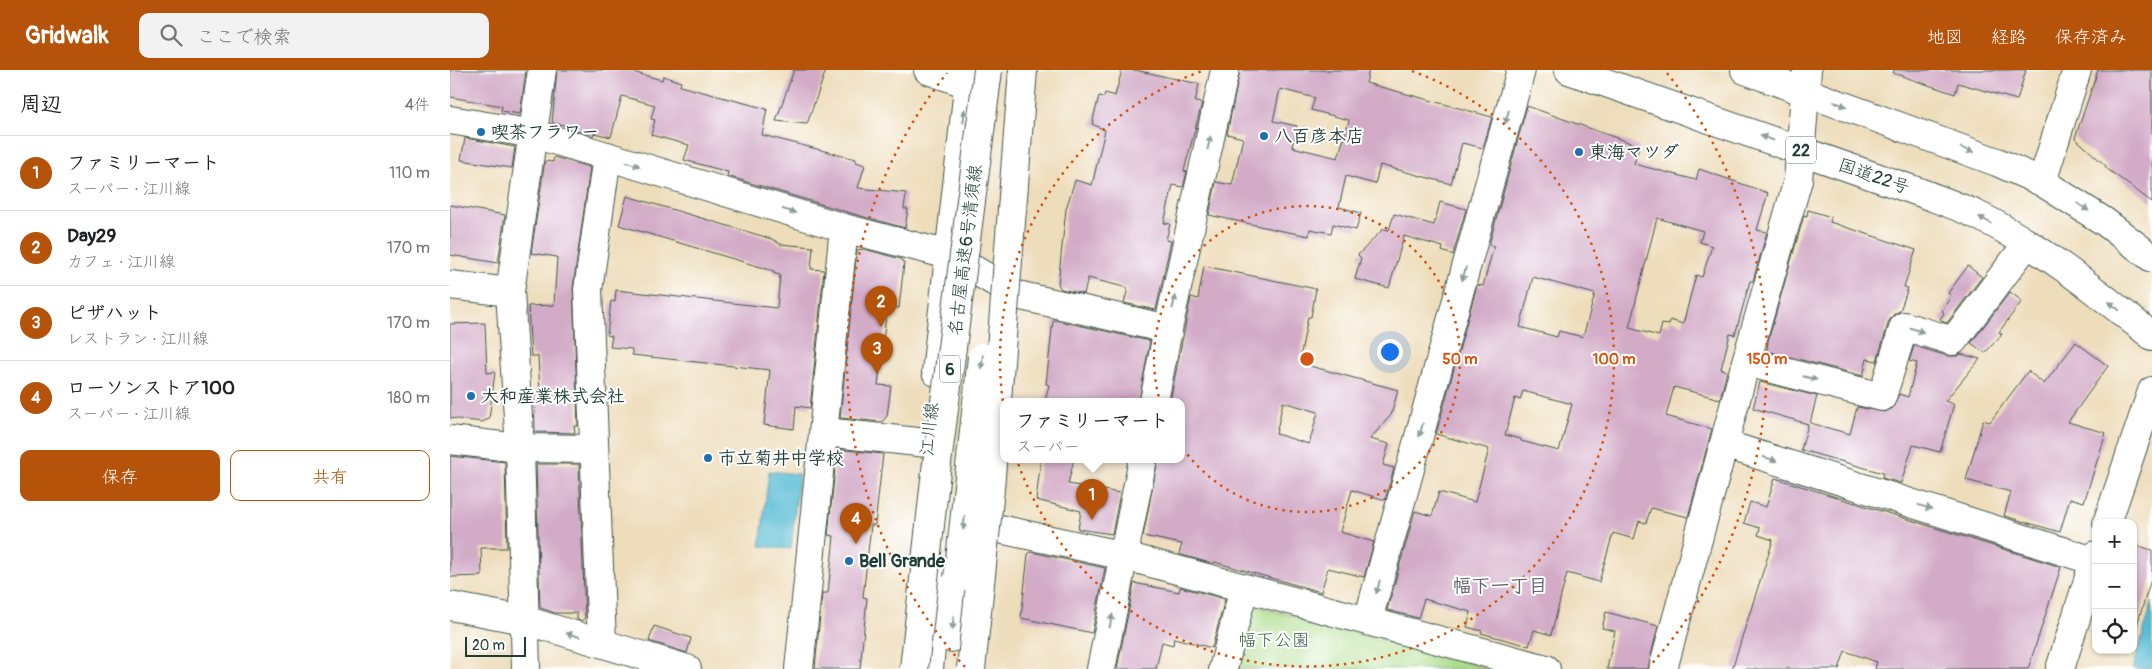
<!DOCTYPE html>
<html lang="ja">
<meta charset="utf-8">
<style>
:root{--surface:#fff;--page:#f2f2f2;--text:#202124;--muted:#757577;--line:#e0e0e0;--accent:#b45309}
body{margin:0;font-family:Pangolin,"Klee One",sans-serif;background:var(--page);color:var(--text)}
.controls{position:absolute;right:15px;bottom:15px;display:grid;overflow:hidden;border-radius:10px;box-shadow:0 1px 4px #0004}
.controls button{width:45px;height:45px;display:grid;place-items:center;padding:0;border:0;border-bottom:1px solid var(--line);background:var(--surface);color:var(--text);font:25px sans-serif}
.scale{position:absolute;left:15px;bottom:12px;width:61px;box-sizing:border-box;padding-left:5px;border:2px solid #1f3d34;border-top:0;font-size:14px;line-height:18px;white-space:nowrap;color:#1f3d34;-webkit-text-stroke:4px #fff;paint-order:stroke}
.you{position:absolute;left:939px;top:281px;width:18px;height:18px;margin:-12px;border:4px solid #fff;border-radius:50%;background:#1a73e8;box-shadow:0 0 0 8px #1a73e833}
.badge{display:grid;place-items:center;width:32px;height:32px;border-radius:50%;background:var(--accent);color:#fff;font-size:16px;font-weight:700}
.pin{position:absolute;translate:-50% -41px;filter:drop-shadow(0 1px 2px #0008)}
.pin::after{content:'';position:absolute;top:26px;width:18px;height:15px;background:inherit;clip-path:polygon(0 0,100% 0,50% 100%)}
.popup{position:absolute;left:550px;top:328px;width:185px;height:65px;box-sizing:border-box;display:grid;place-content:center;border-radius:10px;background:var(--surface);filter:drop-shadow(0 1px 4px #0005);font-size:16px;white-space:nowrap;color:var(--muted)}
.popup b{font-size:19px;color:var(--text)}
.popup::after{content:'';position:absolute;left:50%;top:100%;margin-left:-10px;border:10px solid transparent;border-top-color:var(--surface)}
.list{margin:0;padding:0;list-style:none}
h2{display:flex;justify-content:space-between;align-items:center;height:65px;margin:0;padding:0 20px;font-size:21px}
h2 small{font-size:16px;font-weight:400;color:var(--muted)}
.list li{display:grid;grid-template-columns:32px 1fr auto;gap:15px;align-items:center;box-sizing:border-box;height:75px;padding:0 20px;border-top:1px solid var(--line)}
.list b{display:block;font-size:19px;white-space:nowrap}
.list p{margin:0;font-size:16px;white-space:nowrap;color:var(--muted)}
.list em{font-size:16px;font-style:normal;color:var(--muted)}
.actions{display:flex;gap:10px;padding:15px 20px}
.actions a{flex:1;padding:11px 0;border:1px solid var(--accent);border-radius:10px;text-align:center;font-size:18px;color:var(--accent)}
.actions .main{background:var(--accent);color:#fff}
.icon{flex:none;width:28px;height:28px;fill:none;stroke:currentColor;stroke-width:2;stroke-linecap:round;stroke-linejoin:round}
.map{position:relative;flex:none;width:1702px;height:599px;overflow:hidden}
header{display:flex;align-items:center;gap:30px;box-sizing:border-box;height:70px;padding:0 25px;background:var(--accent);color:#fff}
header strong{font-size:24px}
nav{display:flex;gap:28px;margin-inline-start:auto;font-size:18px}
.search{width:350px;height:45px;background:var(--page);display:flex;align-items:center;gap:12px;box-sizing:border-box;padding:0 18px;border-radius:10px;color:var(--muted);font-size:19px}
main{display:flex}
aside{flex:1;background:var(--surface)}
.map>svg:first-child{display:block}
.green{fill:#abdb89;stroke:#658c5e}
.water{fill:#56bcd4;stroke:#3a7c84}
.building{fill:#d3abc7;fill-rule:evenodd}
.lines{fill:none;stroke-linecap:round;stroke-linejoin:round}
.minor-casing{stroke:#3e5548;stroke-width:30}
.major-casing{stroke:#3e5548;stroke-width:30}
.highway-casing{stroke:#3e5548;stroke-width:30}
.minor{stroke:#fff;stroke-width:28}
.major{stroke:#fff;stroke-width:28}
.highway{stroke:#fff;stroke-width:28}
.highway-bridge-casing{stroke:#3e5548;stroke-width:30;stroke-linecap:butt}
.highway-bridge{stroke:#fff;stroke-width:28}
.oneway{fill:#8f9e9a}
.ring{fill:none;stroke:#d45610;stroke-width:2.5;stroke-dasharray:2.5 5}
.poi-dot{fill:#1f6fb2;stroke:#fff;stroke-width:2}
.labels{text-anchor:middle;stroke-width:4;stroke-linejoin:round;paint-order:stroke}
.shield{fill:#fff;stroke:#627771;stroke-width:1}
.shield-label{font-size:16px;font-weight:bold;fill:#1f3d34}
.poi-label{font-size:18px;font-weight:bold;fill:#1f3d34;stroke:#fff;text-anchor:start}
.street-label{font-size:18px;fill:#1f3d34;stroke:#fff}
.park-label{font-size:18px;fill:#426449;stroke:#fff}
.neighbourhood-label{font-size:19px;font-weight:bold;fill:#5e6467;stroke:#fff}
.centre{fill:#d45610;stroke:#fff;stroke-width:2.5}
.ring-label{font-size:15px;text-anchor:middle;font-weight:bold;fill:#d45610;stroke:#fff;stroke-width:4;stroke-linejoin:round;paint-order:stroke}
</style>
<header>
<strong>Gridwalk</strong>
<div class="search"><svg class="icon" aria-label="search" viewBox="0 0 24 24"><circle cx="10" cy="10" r="6"/><path d="M15 15l6 6"/></svg>ここで検索</div>
<nav><a>地図</a><a>経路</a><a>保存済み</a></nav>
</header>
<main>
<aside>
<h2>周辺<small>4件</small></h2>
<ul class="list">
<li><span class="badge">1</span><div><b>ファミリーマート</b><p>スーパー · 江川線</p></div><em>110 m</em></li>
<li><span class="badge">2</span><div><b>Day29</b><p>カフェ · 江川線</p></div><em>170 m</em></li>
<li><span class="badge">3</span><div><b>ピザハット</b><p>レストラン · 江川線</p></div><em>170 m</em></li>
<li><span class="badge">4</span><div><b>ローソンストア100</b><p>スーパー · 江川線</p></div><em>180 m</em></li>
</ul>
<div class="actions"><a class="main">保存</a><a>共有</a></div>
</aside>
<div class="map">
<svg width="1702" height="599" viewBox="0 0 1702 599">
<rect width="100%" height="100%" fill="#fff"/>
<filter id="ink" filterUnits="userSpaceOnUse"><feTurbulence type="fractalNoise" baseFrequency=".02" numOctaves="2"/><feDisplacementMap in="SourceGraphic" scale="10" xChannelSelector="R" yChannelSelector="G"/><feConvolveMatrix kernelMatrix="1 2 1 2 8 2 1 2 1" color-interpolation-filters="sRGB"/></filter>
<filter id="wash" filterUnits="userSpaceOnUse"><feTurbulence type="fractalNoise" baseFrequency=".0096" numOctaves="4" result="noise"/><feDisplacementMap in="SourceGraphic" scale="20" xChannelSelector="R" yChannelSelector="G"/><feGaussianBlur stdDeviation="1.12" result="paint"/><feColorMatrix in="noise" values="0 0 0 0 0 0 0 0 0 0 0 0 0 0 0 0 0 1.4 0 .05"/><feComposite in="paint" operator="in"/></filter>
<g filter="url(#wash)">
<rect width="100%" height="100%" fill="#edb"/>
<polygon class="green" points="810,537 1039,599 787,599 801,540"/>
<g class="water">
<polygon points="319,401 349,404 341,479 310,476"/>
<polygon points="1702,532 1702,599 1683,599"/>
</g>
<g id="blocks">
<g class="building">
<polygon points="0,0 76,0 70,44 51,41 52,36 0,27"/>
<polygon points="107,0 175,0 212,10 213,6 231,12 230,16 317,39 312,65 406,89 406,92 415,95 408,118 456,123 454,139 458,139 455,158 404,144 277,106 278,102 234,90 239,75 201,65 205,50 201,49 205,35 172,26 161,67 144,63 143,66 120,59 120,56 102,53"/>
<polygon points="344,0 376,0 357,54 326,51"/>
<polygon points="672,0 685,0 749,14 745,32 752,33 734,101 737,102 733,117 723,115 714,153 720,154 716,170 721,171 706,240 674,233 678,218 638,208 634,224 611,219 608,214 616,139 625,110 642,115 655,60 642,54 649,26 654,27 655,23 665,26"/>
<path d="M790 0H919L916 13 1042 47 1033 78 1012 73 1001 114 930 95 925 114 896 106 889 137 911 143 906 160 883 154 881 163 860 159 859 166 828 160 759 145 766 112 782 115 793 68 777 64ZM830 19 865 28 861 40 899 50 888 88 842 77 847 56 823 51Z"/>
<polygon points="1444,0 1576,0 1567,30 1508,13 1505,24 1443,3"/>
<polygon points="1648,0 1702,0 1702,132 1656,98 1656,96 1625,68"/>
<path d="M1077 36 1189 76 1184 94 1246 110 1249 99 1318 123 1307 160 1317 162 1303 211H1300L1285 265 1280 264 1271 299 1277 301 1270 329 1224 317 1216 346 1262 359 1238 447 1201 438 1196 453 1189 451 1184 469 1163 463 1149 512 1117 503 1101 565 1084 560 1079 576 1031 563 1032 561 1017 557 1021 542 974 529 968 548 937 540 965 441 982 446 989 422 1025 432 1039 379 986 364 1027 215 1033 216 1044 176 1039 175ZM1207 148 1253 161 1250 172 1262 176 1252 207 1246 205 1233 254 1220 250 1219 255 1212 254 1209 266 1179 258ZM1083 207 1145 224 1133 267 1109 261 1107 267 1070 257ZM1073 321 1122 334 1109 381 1071 371V369L1055 365 1065 328 1070 330Z"/>
<polygon points="15,68 65,77 62,98 11,90"/>
<polygon points="104,87 140,97 123,218 128,356 124,356 125,363 85,362 84,324 90,324 88,286 81,286 78,236 104,235 107,187 81,183 95,91 103,92"/>
<polygon points="177,126 322,169 330,174 363,177 361,199 374,200 360,338 346,336 344,359 314,355 320,300 182,285 182,279 160,277 162,266 157,265 161,231 165,232 166,220 327,238 330,205 323,203 324,201 169,155"/>
<polygon points="990,132 1016,139 1003,185 992,181 993,177 954,166 939,218 905,209 911,188 908,185 933,159 939,160 944,144 984,155"/>
<polygon points="0,135 55,145 48,193 0,185"/>
<polygon points="1358,140 1381,147 1380,152 1466,180 1454,217 1458,218 1450,241 1444,244 1439,251 1427,291 1417,289 1413,306 1317,281 1318,271 1354,145 1357,146"/>
<polygon points="414,179 451,189 454,193 449,238 437,237 428,315 441,316 437,346 432,352 390,348 407,180"/>
<path d="M754 196 866 219 861 247H858L849 293 948 320 941 345 920 369 939 374 933 395 944 398 935 430 902 420 890 462 924 472 914 507 878 498 871 522 764 492 763 494 729 484 732 474 693 466 708 389H731V331H720L741 227 748 229ZM833 332 868 342 859 374 826 364Z"/>
<polygon points="1518,196 1532,207 1497,253 1493,252 1490,249 1494,243 1492,241 1501,226 1498,223"/>
<polygon points="1560,222 1572,231 1549,262 1552,264 1535,283 1521,273"/>
<polygon points="605,250 700,271 689,331 595,331 599,315 596,314 603,251"/>
<polygon points="35,253 37,303 45,302 39,349 32,352 0,348 0,254"/>
<polygon points="1626,272 1658,296 1618,352 1656,363 1634,432 1620,428 1610,462 1554,446 1561,422 1516,410 1533,350 1540,352 1578,301 1594,314"/>
<polygon points="1464,276 1498,286 1507,286 1511,284 1530,289 1495,331 1504,334 1490,382 1463,375 1451,413 1432,408 1433,403 1351,380 1358,354 1303,338 1310,312 1367,326 1360,353 1400,364 1407,337 1435,342 1443,338 1449,324 1458,327 1467,293 1459,291"/>
<polygon points="387,379 433,384 425,455 421,455 413,527 417,528 410,599 365,599 372,523 378,523 384,466 378,465"/>
<polygon points="0,386 55,392 57,478 31,478 32,506 0,507"/>
<polygon points="591,389 624,389 618,414 670,423 662,464 628,459 631,441 586,430"/>
<polygon points="86,394 129,394 135,548 131,551 127,550 127,543 105,543 90,538"/>
<polygon points="1325,408 1611,497 1578,599 1425,599 1427,592 1395,581 1389,599 1282,599 1323,470 1308,465 1310,458 1294,453 1300,432 1316,437"/>
<polygon points="1683,474 1702,480 1702,506 1687,555 1683,554"/>
<polygon points="581,482 655,498 642,563 571,548 578,484"/>
<polygon points="684,513 729,522 730,517 775,529 762,578 724,568 723,575 712,572 706,599 667,599"/>
<polygon points="1156,542 1208,556 1198,599 1157,599 1165,561 1152,558"/>
<polygon points="204,556 241,568 237,583 199,571"/>
</g>
</g>
</g>
<g filter="url(#ink)">
<use href="#blocks" fill-opacity="0" stroke="#3e5548" stroke-width="1"/>
<g class="lines">
<defs>
<g id="minor">
<polyline points="478,0 518,14"/>
<polyline points="0,50 84,64 394,158 499,185 567,225 718,259"/>
<polyline points="1592,112 1627,0"/>
<polyline points="0,215 60,222"/>
<polyline points="1296,292 1432,327 1454,256 1503,271 1577,174"/>
<polyline points="704,331 718,259 775,0"/>
<polyline points="375,362 477,373"/>
<polyline points="0,370 70,378 144,379"/>
<polyline points="1274,374 1644,491"/>
<polyline points="1657,453 1702,321"/>
<polyline points="545,458 675,486 1096,599"/>
<polyline points="0,536 74,550 237,599"/>
<polyline points="918,550 1071,0"/>
<polyline points="152,573 138,220 157,86"/>
<polyline points="76,599 70,378 60,222 92,0"/>
<polyline points="349,599 394,158"/>
<polyline points="651,599 693,389"/>
<polyline points="773,599 794,518"/>
<polyline points="1213,599 1296,292 1348,110 1357,0"/>
<polyline points="1610,599 1646,485"/>
</g>
<polyline id="major" points="486,302 520,0"/>
<g id="highway">
<path d="M1119 0 1469 122C1487 129 1505 135 1523 143 1588 174 1646 221 1702 266"/>
<polyline points="1295,0 1547,92 1592,112 1655,152 1702,188"/>
<polyline points="501,568 508,508"/>
<polyline points="479,599 488,506"/>
</g>
</defs>
<use href="#minor" class="minor-casing"/>
<use href="#major" class="major-casing"/>
<use href="#highway" class="highway-casing"/>
<use href="#minor" class="minor"/>
<use href="#major" class="major"/>
<use href="#highway" class="highway"/>
<defs>
<g id="highway-bridge">
<polyline points="508,508 532,287"/>
<polyline points="464,599 486,401 538,0"/>
<polyline points="521,599 540,419 573,0"/>
</g>
</defs>
<use href="#highway-bridge" class="highway-bridge-casing"/>
<use href="#highway-bridge" class="highway-bridge"/>
</g>
<defs><path id="oneway-solid" d="M-6-.8H1V-3.2L6.5 0L1 3.2V.8H-6Z" transform="scale(1.25)"/></defs>
<g class="oneway">
<use href="#oneway-solid" transform="translate(1390 34) rotate(20)"/>
<use href="#oneway-solid" transform="translate(514 46) rotate(-84)"/>
<use href="#oneway-solid" transform="translate(1057 47) rotate(105)"/>
<use href="#oneway-solid" transform="translate(1317 68) rotate(-161)"/>
<use href="#oneway-solid" transform="translate(759 73) rotate(-77)"/>
<use href="#oneway-solid" transform="translate(1517 80) rotate(20)"/>
<use href="#oneway-solid" transform="translate(183 94) rotate(17)"/>
<use href="#oneway-solid" transform="translate(1633 137) rotate(34)"/>
<use href="#oneway-solid" transform="translate(339 141) rotate(17)"/>
<use href="#oneway-solid" transform="translate(1535 150) rotate(-150)"/>
<use href="#oneway-solid" transform="translate(1014 204) rotate(106)"/>
<use href="#oneway-solid" transform="translate(724 232) rotate(-77)"/>
<use href="#oneway-solid" transform="translate(1664 236) rotate(-141)"/>
<use href="#oneway-solid" transform="translate(1467 260) rotate(17)"/>
<use href="#oneway-solid" transform="translate(532 292) rotate(97)"/>
<use href="#oneway-solid" transform="translate(1360 308) rotate(14)"/>
<use href="#oneway-solid" transform="translate(971 360) rotate(105)"/>
<use href="#oneway-solid" transform="translate(1320 389) rotate(17)"/>
<use href="#oneway-solid" transform="translate(1475 437) rotate(17)"/>
<use href="#oneway-solid" transform="translate(514 453) rotate(96)"/>
<use href="#oneway-solid" transform="translate(928 517) rotate(105)"/>
<use href="#oneway-solid" transform="translate(661 551) rotate(-78)"/>
<use href="#oneway-solid" transform="translate(503 553) rotate(96)"/>
<use href="#oneway-solid" transform="translate(123 565) rotate(-164)"/>
</g>
</g>
<g class="ring">
<circle cx="857" cy="289" r="153"/>
<path d="M962 1A307 307 0 1 1 752 1"/>
<path d="M515 597A460 460 0 0 1 497 3M1217 3A460 460 0 0 1 1199 597"/>
</g>
<g class="poi-dot">
<circle cx="31" cy="62" r="5"/>
<circle cx="814" cy="66" r="5"/>
<circle cx="1129" cy="82" r="5"/>
<circle cx="21" cy="326" r="5"/>
<circle cx="258" cy="388" r="5"/>
<circle cx="399" cy="491" r="5"/>
</g>
<g class="labels">
<g class="shield">
<rect x="1336" y="66.5" width="30" height="27" rx="4"/>
<rect x="490" y="285.5" width="20" height="27" rx="4"/>
</g>
<g class="shield-label">
<text x="1351" y="86">22</text>
<text x="500" y="305">6</text>
</g>
<g class="poi-label">
<text x="41" y="68">喫茶フラワー</text>
<text x="824" y="72">八百彦本店</text>
<text x="1139" y="88">東海マツダ</text>
<text x="31" y="332">大和産業株式会社</text>
<text x="268" y="394">市立菊井中学校</text>
<text x="409" y="497">Bell Grande</text>
</g>
<g class="street-label">
<text transform="translate(1424 106) rotate(19)" y="6">国道22号</text>
<text transform="translate(515 180) rotate(-83)" y="6">名古屋高速6号清須線</text>
<text transform="translate(479 359) rotate(-84)" y="6">江川線</text>
</g>
<g class="park-label">
<text x="824" y="576">幅下公園</text>
</g>
<g class="neighbourhood-label">
<text x="1050" y="522">幅下一丁目</text>
</g>
</g>
<circle cx="857" cy="289" r="8" class="centre"/>
<g class="ring-label">
<text x="1010" y="294">50 m</text>
<text x="1164" y="294">100 m</text>
<text x="1317" y="294">150 m</text>
</g>
</svg>
<div class="controls">
<button>+</button>
<button>−</button>
<button><svg class="icon" aria-label="locate" viewBox="0 0 24 24"><circle cx="12" cy="12" r="6"/><path d="M12 2v4M12 18v4M2 12h4M18 12h4"/></svg></button>
</div>
<div class="scale">20 m</div>
<div class="you"></div>
<div class="pin badge" style="left:642px;top:450px">1</div>
<div class="popup"><b>ファミリーマート</b>スーパー</div>
<div class="pin badge" style="left:431px;top:257px">2</div>
<div class="pin badge" style="left:427px;top:304px">3</div>
<div class="pin badge" style="left:406px;top:474px">4</div>
</div>
</main>
